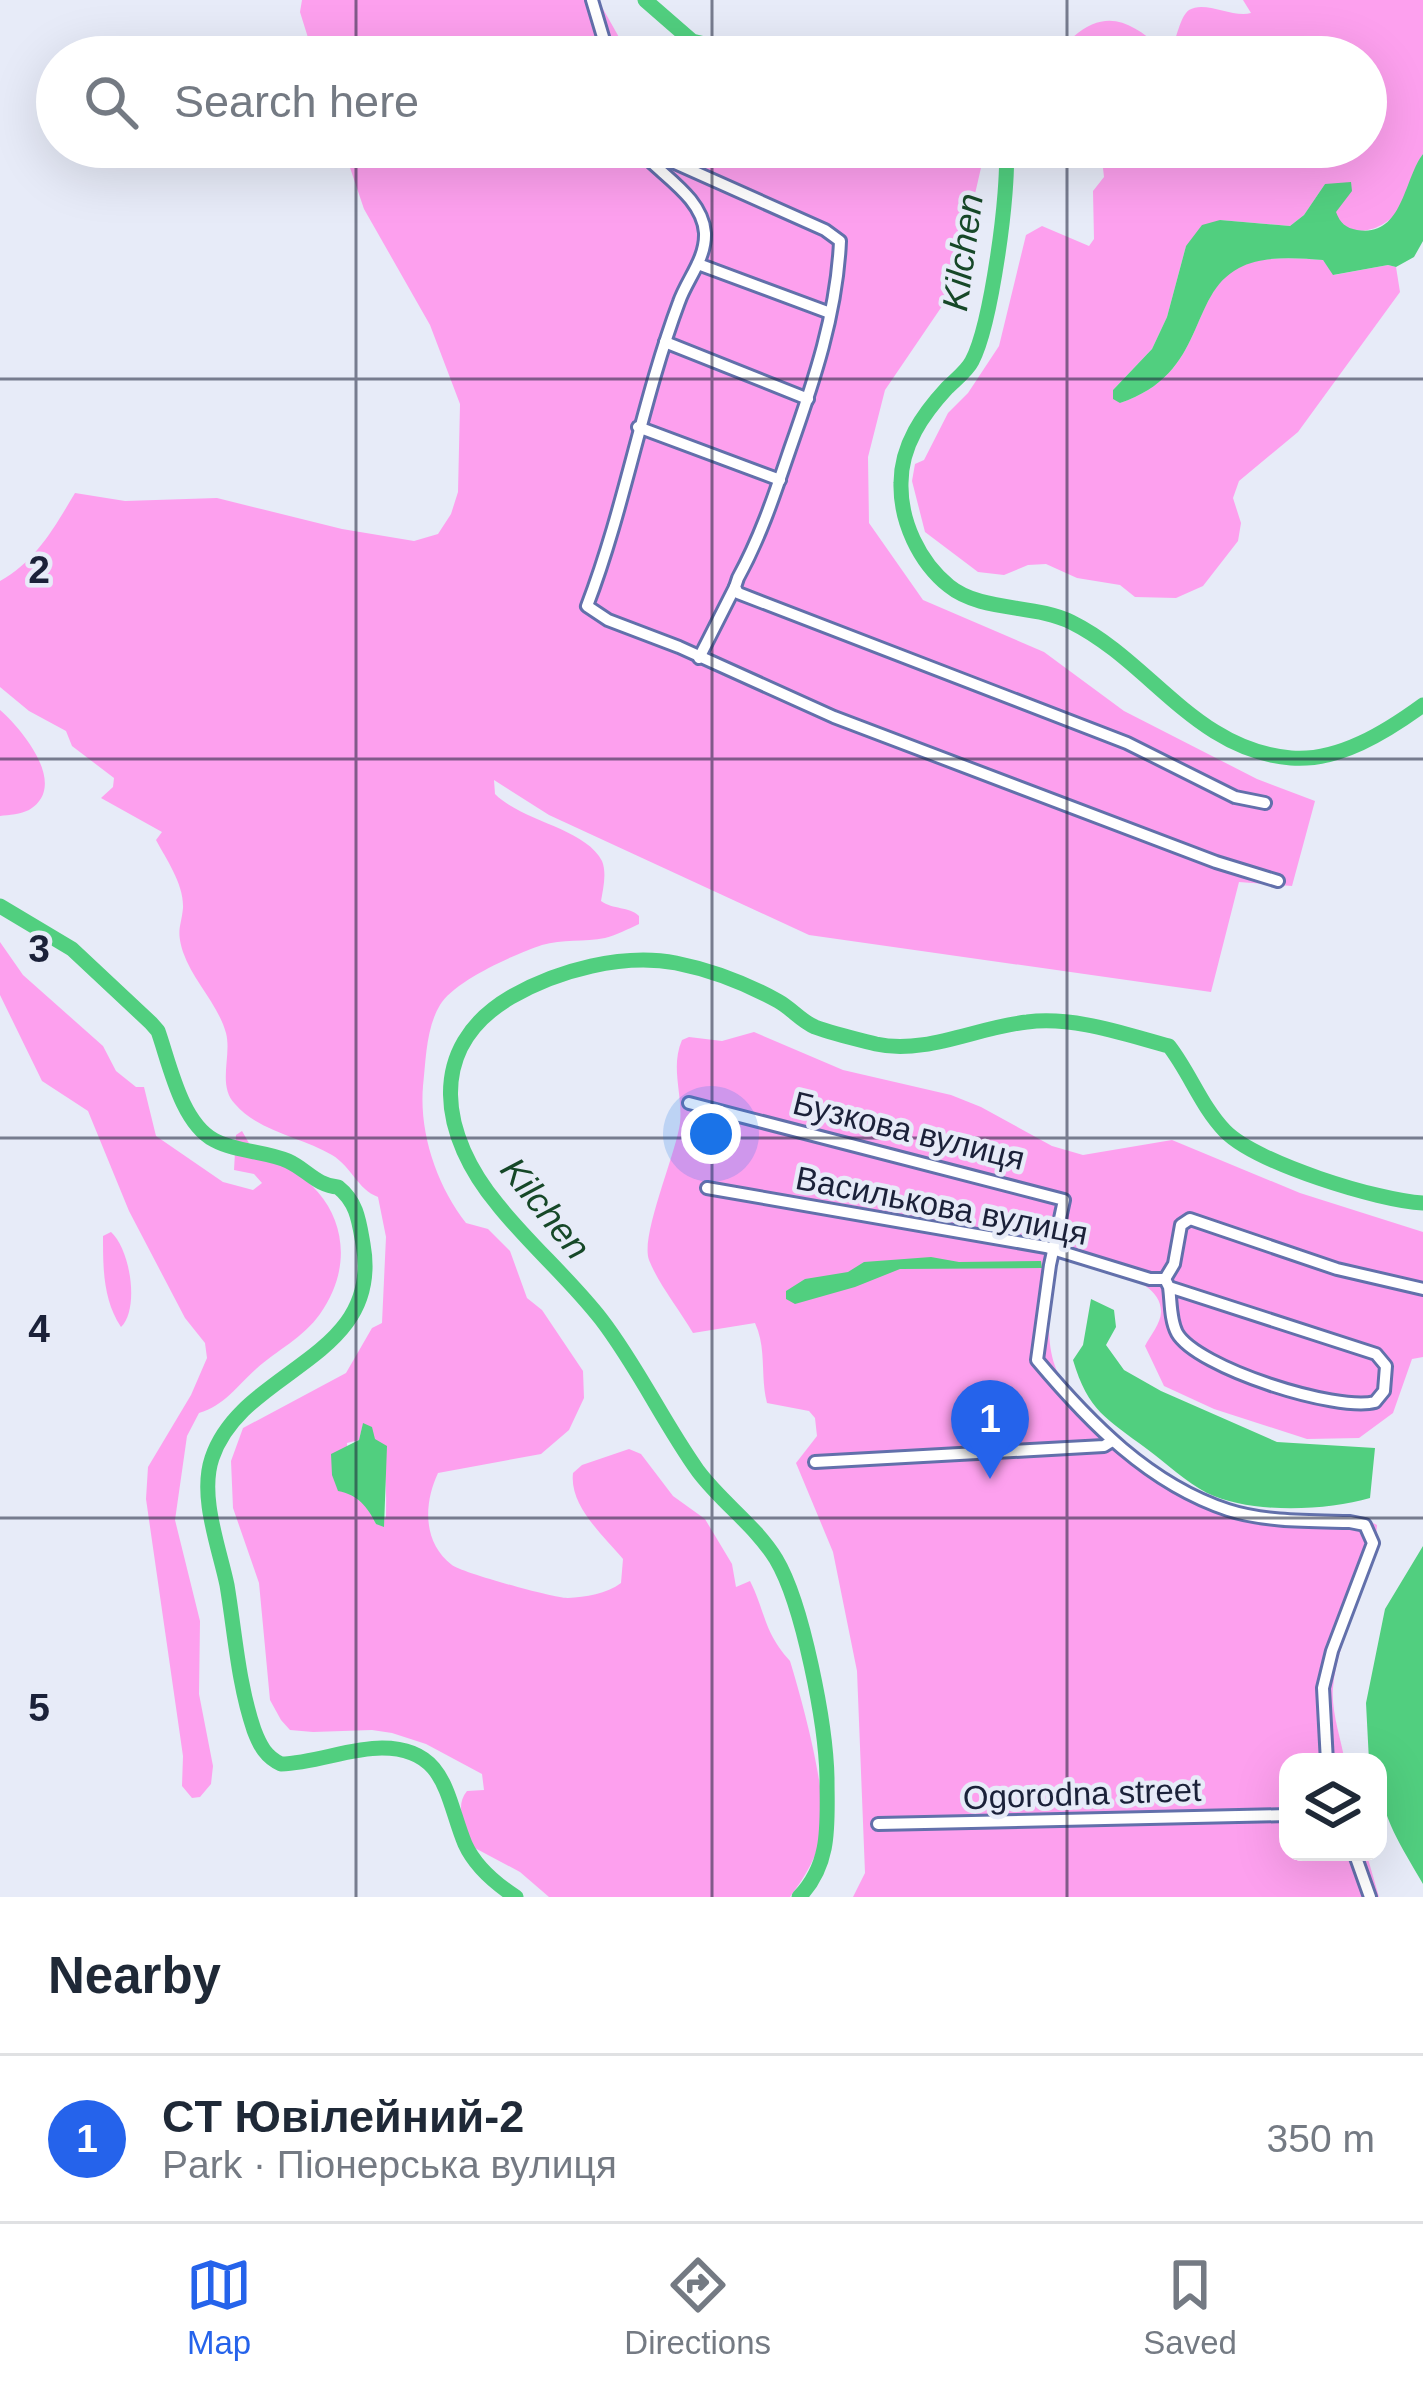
<!DOCTYPE html>
<meta charset="utf-8">
<style>
:root{--surface:#fff;--page:#f6f6f7;--text:#1f2937;--muted:#747a83;--line:#e0e1e3;--accent:#2563eb}
body{margin:0;font-family:Arial,sans-serif;background:var(--page);color:var(--text)}
.controls{position:absolute;right:36px;bottom:36px;display:grid;overflow:hidden;border-radius:24px;box-shadow:0 12px 48px #0002}
.controls button{width:108px;height:108px;display:grid;place-items:center;padding:0;border:0;border-bottom:3px solid var(--line);background:var(--surface);color:var(--text);font:60px sans-serif}
.you{position:absolute;left:711px;top:1134px;width:42px;height:42px;margin:-30px;border:9px solid #fff;border-radius:50%;background:#1a73e8;box-shadow:0 0 0 18px #1a73e833}
.badge{display:grid;place-items:center;width:78px;height:78px;border-radius:50%;background:var(--accent);color:#fff;font-size:39px;font-weight:700}
.pin{position:absolute;translate:-50% -99px;filter:drop-shadow(0 3px 6px #0008)}
.pin::after{content:'';position:absolute;top:63px;width:42px;height:36px;background:inherit;clip-path:polygon(0 0,100% 0,50% 100%)}
.list{margin:0;padding:0;list-style:none}
h2{display:flex;justify-content:space-between;align-items:center;height:156px;margin:0;padding:0 48px;font-size:51px}
h2 small{font-size:39px;font-weight:400;color:var(--muted)}
.list li{display:grid;grid-template-columns:78px 1fr auto;gap:36px;align-items:center;box-sizing:border-box;height:168px;padding:0 48px;border-top:3px solid var(--line)}
.list b{display:block;font-size:45px;white-space:nowrap}
.list p{margin:0;font-size:39px;white-space:nowrap;color:var(--muted)}
.list em{font-size:39px;font-style:normal;color:var(--muted)}
.icon{flex:none;width:66px;height:66px;fill:none;stroke:currentColor;stroke-width:2;stroke-linecap:round;stroke-linejoin:round}
.map{position:relative;flex:none;width:1423px;height:1897px;overflow:hidden}
.search{position:absolute;background:var(--surface);box-shadow:0 12px 48px #0002;left:36px;right:36px;top:36px;height:132px;display:flex;align-items:center;gap:30px;box-sizing:border-box;padding:0 42px;border-radius:66px;color:var(--muted);font-size:45px}
.sheet{height:324px;background:var(--surface)}
nav{display:flex;justify-content:space-around;align-items:center;box-sizing:border-box;height:168px;border-top:3px solid var(--line);background:var(--surface);font-size:33px;color:var(--muted)}
nav a{display:grid;justify-items:center;gap:6px}
nav .on{color:var(--accent)}
.map>svg:first-child{display:block}
.green{fill:#fda0ee;fill-rule:evenodd}
.water{fill:#51cf7f}
.lines{fill:none;stroke-linecap:round;stroke-linejoin:round}
.river{stroke:#51cf7f;stroke-width:15}
.street-casing{stroke:#6270ab;stroke-width:16}
.street{stroke:#fff;stroke-width:10}
.grid{fill:none;stroke:#1b2139;stroke-width:3;stroke-opacity:0.55}
.labels{text-anchor:middle;stroke-width:9;stroke-linejoin:round;paint-order:stroke}
.street-label{font-size:33px;fill:#1b2139;stroke:#e7ebf8}
.water-label{font-size:36px;font-style:italic;fill:#164828;stroke:#e7ebf8}
.grid-label{font-size:39px;text-anchor:middle;font-weight:bold;fill:#1b2139;stroke:#e7ebf8;stroke-width:9;stroke-linejoin:round;paint-order:stroke}
</style>
<div class="map">
<svg width="1423" height="1897" viewBox="0 0 1423 1897">
<rect width="100%" height="100%" fill="#e7ebf8"/>
<g class="green">
<polygon points="302,0 598,0 620,39 672,57 314,57 300,12"/>
<path d="M1243 0H1423V154C1411 170 1412 189 1402 206 1390 226 1355 243 1338 219 1332 210 1329 194 1325 184L1304 215 1290 226 1220 220 1186 246 1167 317 1152 349 1113 390 1120 403C1208 374 1187 295 1239 267 1263 255 1297 258 1323 260L1334 275 1388 265 1396 267 1400 292 1298 432 1239 481 1233 498 1241 523 1238 541 1203 586 1176 598 1135 597 1120 585 1077 578 1046 564 1028 565 1004 575 978 572 925 532 912 481 915 464 924 460 948 413 968 393 999 346 1026 235 1042 226 1089 246 1094 239 1093 191 1104 177 1103 168 1109 164 1114 147H1366V57H1087L1074 47 1073 37C1107 8 1131 22 1161 48H1171C1178 37 1179 18 1189 10 1205 0 1232 18 1251 13Z"/>
<path d="M343 147H979L983 159 953 290 885 390 868 457 869 523 923 600 1044 652 1124 711 1257 779 1315 801 1292 886 1239 882 1211 992 809 935 549 815 494 780 495 794C523 822 585 828 602 861 607 873 603 889 601 901 613 910 629 906 639 916V924C628 929 617 935 605 938 585 942 562 939 542 945 515 954 454 981 440 1005 426 1028 426 1060 423 1086 419 1133 437 1186 466 1223L488 1229 510 1251 527 1298 542 1310 583 1371 584 1398 569 1430 541 1454 438 1473C424 1503 422 1542 452 1565 460 1572 556 1599 568 1598 585 1597 607 1594 621 1583L623 1559C604 1536 569 1506 573 1473L582 1465 629 1449 641 1454 673 1496 705 1519 732 1564 736 1587 750 1581C766 1613 763 1631 790 1661 802 1700 827 1791 822 1829 819 1854 805 1877 790 1897H549L520 1872 473 1847C467 1829 453 1808 467 1791L484 1790 482 1774 426 1744 392 1733 372 1730 313 1732 290 1730 281 1720 270 1700 259 1583 233 1508 231 1461 243 1428 346 1373 372 1328 382 1323 386 1237 378 1197C357 1189 352 1167 332 1155 302 1137 259 1132 235 1104 217 1085 232 1056 226 1033 218 1004 193 981 183 952 176 929 181 928 183 908 184 884 166 859 156 840L162 832 101 798 113 787 114 778 72 746 66 731 29 711 0 687V581C36 561 54 528 75 493L125 501 217 498 342 529 414 541 438 534 451 514 458 492 460 404 430 325 364 209ZM363 1424C389 1454 386 1480 386 1518L376 1524 367 1506 350 1493 347 1443 359 1440Z"/>
<path d="M0 710C21 728 70 786 29 810 21 814 9 815 0 816Z"/>
<path d="M0 942 23 975 103 1046 116 1071 136 1087H144L156 1136 223 1182 253 1190 262 1183 254 1174 234 1170 236 1135 242 1131 257 1157C332 1174 366 1249 320 1314 303 1338 277 1350 256 1369 237 1386 224 1406 199 1413L187 1436 175 1520 200 1621 199 1694 213 1766 211 1784 200 1797 192 1798 182 1786 183 1756 146 1499 148 1467 191 1395 207 1358 205 1343 185 1318 129 1211 88 1111 42 1081 0 995Z"/>
<path d="M754 1032 843 1070 951 1095 981 1107 1052 1146 1083 1155 1172 1140 1300 1193 1423 1232V1357L1412 1359 1393 1413 1359 1438 1307 1439 1214 1409 1164 1386 1145 1346C1150 1336 1161 1323 1161 1312 1162 1275 1086 1265 1058 1257 1052 1292 1043 1332 1055 1366 1067 1405 1168 1481 1207 1496 1228 1504 1255 1511 1278 1514 1310 1518 1348 1508 1377 1525 1375 1580 1338 1632 1333 1688 1331 1711 1341 1739 1345 1762H1288V1852H1366L1379 1897H853L865 1873 857 1671 833 1552 796 1463 817 1436 815 1418 809 1411 767 1403C760 1376 767 1349 755 1323L693 1333C679 1309 659 1285 649 1260 640 1236 676 1154 680 1123 683 1094 670 1068 682 1040L689 1037 722 1041Z"/>
<path d="M111 1232C130 1249 140 1308 121 1327 103 1300 103 1268 103 1236Z"/>
</g>
<g class="water">
<path d="M1423 154V241L1414 257 1396 267 1388 265 1333 275 1323 260C1297 258 1262 255 1239 268 1187 295 1208 374 1120 403L1113 399V390L1152 349 1167 317 1186 246 1202 225 1220 220 1290 226 1304 215 1325 184 1351 182 1352 191 1336 212C1340 223 1346 228 1357 230 1403 238 1404 178 1423 154Z"/>
<polygon points="931,1257 959,1262 1041,1261 1042,1268 900,1269 855,1287 795,1304 786,1299 786,1291 805,1279 848,1272 864,1262"/>
<path d="M1091 1299 1114 1310 1116 1327 1106 1345 1124 1370 1161 1391 1277 1442 1375 1448 1370 1498C1325 1511 1251 1514 1207 1493 1186 1482 1166 1463 1147 1449 1107 1419 1088 1411 1073 1360L1083 1345Z"/>
<path d="M363 1423 372 1427 375 1439 387 1446 384 1527 376 1524C367 1506 358 1495 338 1491L332 1475 331 1454 359 1440Z"/>
<path d="M1423 1546V1884C1398 1840 1378 1814 1378 1762L1369 1761 1366 1703 1385 1609Z"/>
</g>
<g class="lines">
<g class="river">
<polyline points="645,0 692,41 759,57"/>
<path d="M1006 147C1010 189 991 325 972 361 967 371 955 380 947 388 923 414 901 445 901 483 900 521 919 562 949 586 981 612 1035 604 1071 622 1150 661 1195 750 1291 758 1338 762 1386 732 1423 705"/>
<path d="M0 906 72 949 151 1023 158 1031C170 1065 181 1122 214 1140 236 1152 265 1151 288 1161 306 1169 317 1186 338 1187 357 1202 359 1221 363 1244 384 1360 242 1368 212 1458 199 1496 219 1547 227 1585 235 1633 238 1683 254 1730 260 1746 266 1757 281 1764 315 1763 349 1748 382 1748 447 1748 446 1798 465 1844 475 1866 496 1884 516 1897"/>
<path d="M799 1897C832 1863 827 1822 827 1778 826 1725 803 1604 776 1559 755 1525 722 1503 698 1471 663 1422 638 1367 601 1319 569 1278 530 1245 498 1205 441 1137 424 1048 511 997 558 970 623 953 676 963 711 970 747 984 778 1001 791 1008 801 1021 815 1027 834 1034 856 1039 876 1044 925 1055 978 1027 1027 1022 1074 1016 1124 1034 1169 1046 1190 1073 1201 1106 1225 1131 1256 1163 1379 1201 1423 1203"/>
</g>
<defs>
<g id="street">
<polyline points="592,0 609,57"/>
<path d="M639 147 825 230 840 241C837 313 814 381 790 449 775 493 761 536 738 578L735 587 738 593 1127 743 1235 797 1265 803"/>
<path d="M648 151 650 161C671 181 703 202 705 233 706 259 687 279 679 302 642 401 625 507 587 606L608 620 679 647 834 717 1216 862 1278 881"/>
<polyline points="698,264 830,313"/>
<polyline points="665,342 808,399"/>
<polyline points="638,427 780,480"/>
<polyline points="699,658 735,587"/>
<path d="M689 1103 1064 1200 1050 1265 1037 1360C1089 1422 1149 1484 1228 1510 1265 1522 1311 1521 1350 1522L1365 1525 1373 1543 1332 1651 1323 1688 1327 1762"/>
<polyline points="707,1188 1046,1247 1150,1279 1165,1279"/>
<path d="M1165 1279 1169 1287 1376 1354 1386 1366 1384 1391 1375 1402C1337 1412 1197 1368 1177 1333 1170 1320 1171 1301 1169 1287"/>
<polyline points="1165,1279 1174,1264 1181,1225 1190,1219 1337,1269 1423,1289"/>
<polyline points="815,1462 1104,1446 1112,1441"/>
<polyline points="878,1824 1288,1815"/>
<polyline points="1354,1852 1370,1897"/>
</g>
</defs>
<use href="#street" class="street-casing"/>
<use href="#street" class="street"/>
</g>
<path class="grid" d="M356 0V57M712 0V57M1067 0V57M356 147V1897M712 147V1897M1067 147V1897M0 379H1423M0 759H1423M0 1138H1423M0 1518H1423"/>
<g class="labels">
<g class="street-label">
<text transform="translate(909 1130) rotate(14)" y="12">Бузкова вулиця</text>
<text transform="translate(942 1205) rotate(11)" y="12">Василькова вулиця</text>
<text transform="translate(1082 1793) rotate(-2)" y="12">Ogorodna street</text>
</g>
<g class="water-label">
<text transform="translate(962 252) rotate(-82)" y="13">Kilchen</text>
<text transform="translate(546 1208) rotate(51)" y="13">Kilchen</text>
</g>
</g>
<g class="grid-label">
<text x="39" y="583">2</text>
<text x="39" y="962">3</text>
<text x="39" y="1342">4</text>
<text x="39" y="1721">5</text>
</g>
</svg>
<div class="controls">
<button><svg class="icon" aria-label="layers" viewBox="0 0 24 24"><path d="M12 4l9 5-9 5-9-5zM3 14l9 5 9-5"/></svg></button>
</div>
<div class="you"></div>
<div class="pin badge" style="left:990px;top:1479px">1</div>
<div class="search"><svg class="icon" aria-label="search" viewBox="0 0 24 24"><circle cx="10" cy="10" r="6"/><path d="M15 15l6 6"/></svg>Search here</div>
</div>
<section class="sheet">
<h2>Nearby<small></small></h2>
<ul class="list">
<li><span class="badge">1</span><div><b>СT Ювілейний-2</b><p>Park · Піонерська вулиця</p></div><em>350 m</em></li>
</ul>
</section>
<nav>
<a class="on"><svg class="icon" aria-label="map" viewBox="0 0 24 24"><path d="M3 6l6-2 6 2 6-2v14l-6 2-6-2-6 2zM9 4v14M15 6v14"/></svg>Map</a>
<a><svg class="icon" aria-label="directions" viewBox="0 0 24 24"><path d="M12 3l9 9-9 9-9-9zM9 14v-3h6M13 9l2 2-2 2"/></svg>Directions</a>
<a><svg class="icon" aria-label="saved" viewBox="0 0 24 24"><path d="M7 4h10v16l-5-4-5 4z"/></svg>Saved</a>
</nav>
